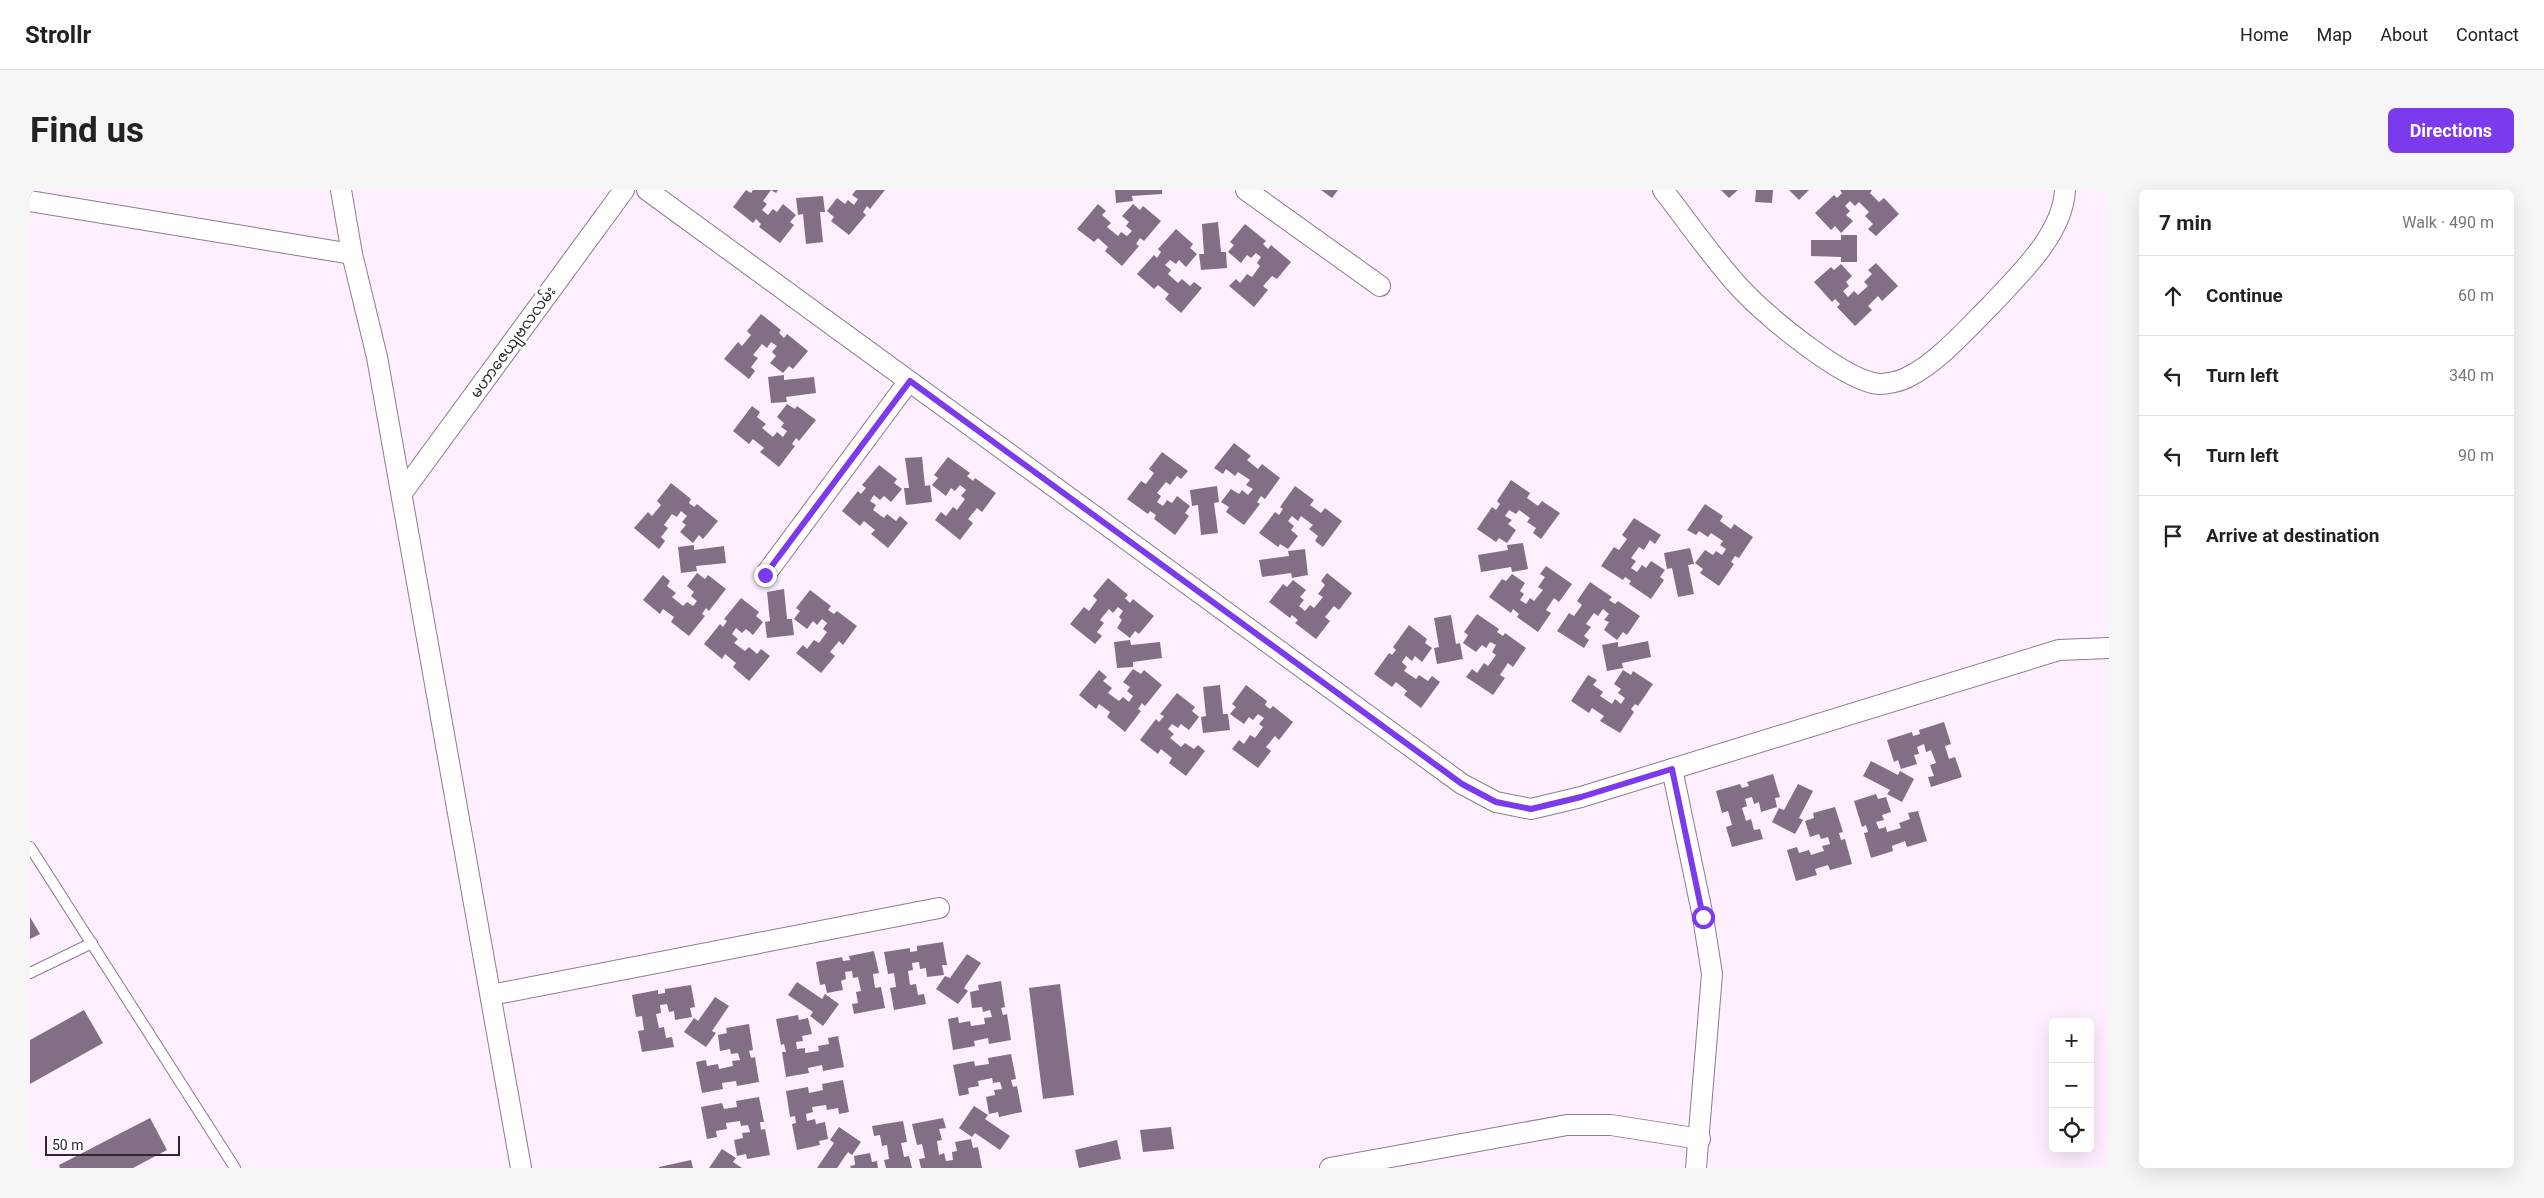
<!DOCTYPE html>
<meta charset="utf-8">
<style>
:root{--surface:#fff;--page:#f6f6f6;--text:#222;--muted:#767676;--line:#e0e0e0;--accent:#7c3aed}
body{margin:0;font-family:Roboto,"Noto Sans Myanmar",sans-serif;background:var(--page);color:var(--text)}
.controls{position:absolute;right:15px;bottom:15px;display:grid;overflow:hidden;border-radius:8px;box-shadow:0 5px 20px #0002}
.controls button{width:45px;height:45px;display:grid;place-items:center;padding:0;border:0;border-bottom:1px solid var(--line);background:var(--surface);color:var(--text);font:25px sans-serif}
.scale{position:absolute;left:15px;bottom:12px;width:135px;box-sizing:border-box;padding-left:5px;border:2px solid #2f2630;border-top:0;font-size:14px;line-height:18px;white-space:nowrap;color:#2f2630;-webkit-text-stroke:4px #fff;paint-order:stroke}
.stop{position:absolute;width:15px;height:15px;margin:-11px;border:4px solid #7c3aed;border-radius:50%;background:#fff}
.stop.end{background:#7c3aed;border-color:#fff;box-shadow:0 1px 5px #0008}
.list{margin:0;padding:0;list-style:none}
h2{display:flex;justify-content:space-between;align-items:center;height:65px;margin:0;padding:0 20px;font-size:21px}
h2 small{font-size:16px;font-weight:400;color:var(--muted)}
.list li{display:grid;grid-template-columns:32px 1fr auto;gap:15px;align-items:center;box-sizing:border-box;height:80px;padding:0 20px;border-top:1px solid var(--line)}
.list b{display:block;font-size:19px;white-space:nowrap}
.list em{font-size:16px;font-style:normal;color:var(--muted)}
.icon{flex:none;width:28px;height:28px;fill:none;stroke:currentColor;stroke-width:2;stroke-linecap:round;stroke-linejoin:round}
.map{position:relative;flex:none;width:2079px;height:978px;overflow:hidden;border-radius:8px}
header{display:flex;align-items:center;gap:30px;box-sizing:border-box;height:70px;padding:0 25px;background:var(--surface);border-bottom:1px solid var(--line)}
header strong{font-size:24px}
nav{display:flex;gap:28px;margin-inline-start:auto;font-size:18px}
.intro{display:flex;align-items:center;justify-content:space-between;box-sizing:border-box;height:120px;padding:0 30px}
h1{margin:0;font-size:35px}
.button{padding:12px 22px;border-radius:8px;background:var(--accent);color:#fff;font-size:18px;font-weight:700}
main{display:flex;gap:30px;padding:0 30px}
aside{flex:1;background:var(--surface);border-radius:8px;box-shadow:0 5px 20px #0002}
.map>svg:first-child{display:block}
.building{fill:#836f85}
.lines{fill:none;stroke-linecap:round;stroke-linejoin:round}
.lane-casing{stroke:#8f7a91;stroke-width:12}
.street-casing{stroke:#8f7a91;stroke-width:22}
.lane{stroke:#fff;stroke-width:10}
.street{stroke:#fff;stroke-width:20}
.route{stroke:#7c3aed;stroke-width:6}
.labels{text-anchor:middle;stroke-width:5;stroke-linejoin:round;paint-order:stroke}
.street-label{font-size:15px;fill:#2f2630;stroke:#fff}
</style>
<header>
<strong>Strollr</strong>
<nav><a>Home</a><a>Map</a><a>About</a><a>Contact</a></nav>
</header>
<div class="intro"><h1>Find us</h1><a class="button">Directions</a></div>
<main>
<div class="map">
<svg width="2079" height="978" viewBox="0 0 2079 978">
<rect width="100%" height="100%" fill="#fdeffe"/>
<g class="building">
<polygon points="716,0 721,3 723,0 748,0 746,3 741,0 733,11 737,14 732,20 738,25 743,19 747,22 753,14 766,25 760,32 764,35 750,53 729,37 731,34 726,29 723,33 703,17"/>
<polygon points="826,0 855,0 840,19 837,16 833,22 836,25 819,45 801,31 804,27 797,21 807,8 815,14 818,10 824,15 828,9 822,5"/>
<polygon points="1085,0 1132,0 1132,4 1102,6 1103,11 1086,13"/>
<polygon points="1291,0 1308,0 1302,8"/>
<polygon points="1691,0 1708,0 1699,8"/>
<polygon points="1726,0 1743,0 1742,13 1725,12"/>
<polygon points="1759,0 1779,0 1769,10"/>
<polygon points="1810,0 1842,0 1840,3 1849,12 1854,8 1869,24 1846,46 1838,39 1843,34 1835,26 1839,22 1829,12 1825,16 1820,11 1815,16 1820,21 1816,25 1823,31 1811,43 1805,36 1801,40 1785,23 1804,5 1807,8 1812,3"/>
<polygon points="793,6 795,22 790,22 793,52 776,54 773,24 768,25 766,8"/>
<polygon points="1068,14 1076,21 1072,25 1081,33 1077,37 1088,46 1091,42 1097,46 1102,41 1096,36 1099,32 1092,26 1103,14 1110,20 1113,16 1131,31 1114,51 1110,48 1106,54 1109,56 1092,76 1075,61 1078,57 1068,48 1064,52 1047,39"/>
<polygon points="1188,32 1191,62 1196,62 1197,78 1171,80 1169,64 1174,64 1172,34"/>
<polygon points="1215,34 1236,51 1233,54 1238,59 1241,55 1261,72 1247,89 1242,86 1233,96 1238,100 1224,117 1199,96 1206,89 1210,93 1217,84 1222,87 1230,76 1227,73 1231,67 1226,63 1221,68 1217,65 1211,73 1198,62 1204,55 1200,52"/>
<polygon points="1146,39 1163,54 1160,58 1167,64 1156,77 1149,70 1146,74 1140,70 1135,75 1141,80 1138,84 1148,93 1152,89 1160,96 1164,92 1172,98 1151,123 1135,109 1139,104 1128,95 1124,99 1107,84 1124,65 1127,68 1131,62 1128,59"/>
<polygon points="1811,45 1827,45 1827,72 1811,72 1811,67 1781,66 1781,50 1811,50"/>
<polygon points="1846,73 1868,96 1852,111 1848,106 1838,116 1842,120 1825,136 1807,117 1810,114 1805,109 1802,112 1784,92 1801,77 1804,80 1811,74 1822,86 1816,92 1819,96 1813,101 1818,107 1824,101 1828,105 1838,96 1834,92 1842,84 1838,80"/>
<polygon points="731,124 751,140 749,143 754,148 757,144 778,161 763,179 759,176 753,183 740,173 746,166 742,162 747,156 741,152 737,158 732,154 723,165 728,168 721,177 725,181 719,189 694,169 708,152 712,156 721,145 717,141"/>
<polygon points="754,185 754,190 784,187 786,203 756,207 757,212 741,213 738,187"/>
<polygon points="757,214 765,219 767,216 786,230 769,251 766,248 762,254 765,256 749,277 730,262 734,258 723,249 719,254 703,241 722,216 730,222 727,227 736,234 732,238 743,247 747,242 753,247 757,241 751,237 754,233 747,227"/>
<polygon points="1204,253 1221,266 1217,270 1228,279 1232,274 1250,288 1235,309 1231,306 1227,312 1230,314 1214,335 1196,322 1199,317 1191,312 1201,299 1209,304 1212,300 1218,305 1223,299 1216,295 1220,290 1208,282 1205,286 1196,279 1193,284 1184,278"/>
<polygon points="1132,262 1158,281 1151,289 1147,286 1140,295 1136,292 1127,303 1131,306 1127,312 1133,316 1137,310 1142,313 1147,306 1160,316 1155,323 1159,326 1145,345 1124,329 1126,325 1120,321 1118,324 1097,309 1111,291 1116,294 1124,283 1119,279"/>
<polygon points="892,267 895,296 900,295 902,312 876,315 874,298 879,298 875,268"/>
<polygon points="918,267 940,283 937,286 943,291 945,288 966,303 952,322 947,318 938,329 943,333 930,350 905,330 911,322 916,326 923,317 927,320 935,309 931,306 936,300 930,295 925,301 921,298 916,306 902,295 908,288 904,285"/>
<polygon points="849,275 867,289 864,293 872,299 861,312 854,306 850,310 844,305 840,311 846,315 843,320 854,328 857,324 866,331 870,326 878,333 858,358 841,344 845,340 834,331 830,336 812,321 828,301 831,304 836,298 832,295"/>
<polygon points="1481,290 1500,303 1497,308 1508,316 1512,311 1530,323 1511,349 1503,343 1506,338 1497,332 1500,328 1489,320 1486,324 1479,320 1475,326 1482,330 1478,334 1486,340 1477,353 1469,348 1466,352 1447,339 1462,317 1466,320 1470,314 1467,311"/>
<polygon points="641,293 661,309 659,313 664,317 667,314 688,331 673,349 669,345 663,353 650,342 656,335 652,332 657,326 651,321 647,327 642,324 634,335 638,338 631,347 635,351 629,359 604,338 618,322 622,326 631,315 627,311"/>
<polygon points="1187,296 1189,312 1184,313 1188,343 1171,345 1168,315 1162,316 1160,300"/>
<polygon points="1265,296 1284,310 1280,315 1291,323 1295,318 1312,331 1293,357 1285,351 1288,346 1279,339 1283,335 1271,326 1268,331 1262,326 1258,331 1264,336 1261,340 1268,346 1258,359 1250,354 1248,357 1229,343 1245,322 1249,325 1253,319 1250,317"/>
<polygon points="1675,314 1693,326 1690,331 1701,339 1704,334 1723,347 1709,368 1705,366 1701,372 1704,374 1689,396 1670,383 1673,379 1665,373 1675,360 1683,365 1686,361 1692,365 1696,359 1690,355 1693,351 1681,343 1678,347 1669,341 1666,345 1657,340"/>
<polygon points="1604,328 1631,345 1625,354 1620,350 1614,360 1609,357 1601,368 1606,371 1601,378 1607,382 1612,375 1616,378 1621,371 1635,380 1630,387 1634,390 1621,409 1599,394 1601,391 1595,387 1593,390 1571,376 1584,357 1589,360 1597,349 1592,345"/>
<polygon points="1493,353 1498,379 1482,382 1481,377 1451,382 1448,365 1478,360 1477,355"/>
<polygon points="664,355 664,360 694,356 696,373 666,376 667,381 651,383 648,357"/>
<polygon points="1660,358 1664,374 1658,375 1664,404 1648,407 1642,378 1637,379 1634,363"/>
<polygon points="1275,359 1278,385 1262,388 1261,383 1232,387 1229,370 1259,366 1258,361"/>
<polygon points="1516,376 1542,394 1529,412 1524,408 1516,420 1521,423 1508,442 1487,427 1489,424 1483,419 1481,423 1459,407 1472,389 1476,391 1482,384 1495,393 1490,401 1494,404 1490,410 1496,414 1500,408 1504,411 1513,400 1508,397 1515,387 1510,384"/>
<polygon points="667,383 675,389 678,385 696,399 679,421 676,418 672,424 675,426 659,446 641,432 644,427 633,419 630,424 613,410 633,385 640,391 637,396 646,403 642,407 653,416 657,412 663,416 667,411 661,406 664,402 657,396"/>
<polygon points="1297,383 1322,403 1309,420 1304,416 1295,427 1300,431 1286,449 1265,433 1268,430 1262,425 1260,428 1239,412 1253,394 1257,397 1263,390 1276,400 1270,407 1274,410 1269,416 1275,421 1280,415 1284,418 1293,407 1288,404 1295,395 1291,391"/>
<polygon points="1078,388 1098,405 1095,408 1100,413 1103,409 1124,426 1109,444 1105,441 1100,448 1087,438 1092,430 1089,427 1093,421 1088,417 1083,423 1079,419 1070,430 1074,433 1067,442 1072,446 1065,454 1040,434 1054,417 1059,421 1067,410 1063,406"/>
<polygon points="1560,392 1582,407 1579,410 1585,414 1588,411 1610,426 1597,445 1593,442 1587,450 1574,440 1579,432 1574,430 1579,424 1573,419 1568,426 1564,423 1556,434 1561,437 1554,446 1559,450 1554,458 1527,441 1539,423 1544,426 1552,415 1547,411"/>
<polygon points="754,399 757,429 762,429 764,445 737,448 735,432 740,431 737,402"/>
<polygon points="780,400 801,416 798,420 804,424 807,421 827,436 813,455 809,451 800,462 805,466 791,483 766,463 773,455 777,459 784,450 789,453 797,442 793,439 797,433 792,429 787,435 783,431 777,439 764,429 770,421 766,418"/>
<polygon points="711,408 729,422 726,426 733,432 723,445 716,439 712,443 706,438 702,444 708,449 704,453 715,461 719,457 727,464 731,459 740,466 719,491 703,477 706,473 695,464 692,469 674,454 690,434 693,437 697,431 694,429"/>
<polygon points="1447,424 1469,439 1467,442 1473,446 1475,443 1496,458 1483,477 1478,473 1470,485 1475,488 1463,505 1436,487 1442,479 1447,483 1454,473 1458,476 1466,465 1462,462 1466,455 1460,452 1456,458 1452,455 1446,462 1433,453 1438,445 1434,442"/>
<polygon points="1421,425 1426,454 1430,453 1433,469 1407,474 1404,458 1409,457 1404,428"/>
<polygon points="1379,435 1397,449 1395,453 1402,458 1392,472 1385,466 1382,471 1376,466 1372,472 1377,477 1374,481 1386,489 1389,485 1398,491 1402,486 1410,492 1391,518 1374,505 1377,501 1366,492 1362,497 1344,484 1359,463 1362,465 1366,460 1363,457"/>
<polygon points="1100,450 1101,455 1130,452 1132,468 1103,472 1103,477 1087,478 1084,452"/>
<polygon points="1618,451 1621,467 1592,473 1593,478 1577,481 1572,455 1588,452 1588,457"/>
<polygon points="1103,479 1111,484 1114,480 1132,495 1115,516 1112,513 1108,519 1111,521 1095,542 1077,527 1080,522 1069,514 1066,519 1049,505 1069,480 1077,487 1073,491 1082,498 1078,503 1089,511 1093,507 1099,512 1103,506 1097,501 1100,497 1093,492"/>
<polygon points="1593,480 1601,485 1603,481 1623,494 1608,516 1605,514 1601,519 1604,522 1590,543 1570,531 1574,526 1562,518 1559,523 1541,511 1558,485 1567,490 1563,495 1573,502 1570,506 1582,514 1585,509 1591,514 1595,508 1588,503 1591,499 1584,494"/>
<polygon points="1190,495 1193,524 1198,524 1200,540 1173,543 1171,527 1176,526 1173,497"/>
<polygon points="1216,495 1237,511 1235,515 1240,519 1243,516 1263,532 1249,550 1245,546 1236,557 1241,561 1228,578 1202,559 1209,550 1214,554 1220,545 1225,548 1233,537 1229,534 1234,528 1228,524 1223,530 1219,527 1214,534 1200,524 1206,517 1202,514"/>
<polygon points="1147,503 1165,517 1162,521 1169,527 1159,540 1151,534 1148,538 1142,534 1138,539 1144,544 1140,548 1151,557 1155,553 1164,559 1168,555 1175,561 1156,586 1139,573 1142,568 1131,559 1128,564 1110,550 1126,529 1129,532 1134,526 1130,524"/>
<polygon points="1914,532 1921,554 1915,556 1919,569 1925,567 1932,587 1901,597 1898,587 1904,586 1900,575 1906,573 1901,560 1896,562 1894,554 1887,557 1889,564 1884,565 1887,574 1871,579 1868,570 1864,572 1857,550 1882,542 1883,546 1890,544 1889,540"/>
<polygon points="1841,571 1868,585 1870,581 1884,589 1872,612 1857,604 1860,600 1833,586"/>
<polygon points="1743,584 1750,607 1745,608 1747,617 1731,622 1729,612 1724,614 1722,607 1715,609 1717,616 1712,618 1716,631 1721,629 1724,640 1730,639 1733,649 1702,657 1696,637 1702,635 1698,621 1692,623 1686,601 1710,594 1712,598 1719,596 1717,592"/>
<polygon points="1768,594 1783,601 1769,628 1773,630 1765,644 1742,632 1749,618 1754,620"/>
<polygon points="1846,604 1848,609 1856,607 1861,622 1852,625 1854,630 1846,632 1849,639 1856,637 1857,642 1871,638 1869,633 1880,629 1878,623 1888,621 1897,651 1877,657 1875,651 1862,656 1863,661 1841,668 1834,643 1838,642 1836,635 1832,637 1824,611"/>
<polygon points="1805,617 1813,642 1809,643 1811,650 1815,649 1822,674 1800,680 1798,675 1785,679 1787,685 1766,691 1757,660 1767,657 1769,663 1779,660 1781,665 1794,661 1792,656 1800,654 1798,647 1791,649 1789,644 1780,647 1775,631 1784,628 1783,623"/>
<polygon points="0,727 10,744 0,749"/>
<polygon points="913,752 917,775 912,775 914,785 897,787 896,778 890,779 889,772 882,773 883,780 878,781 880,795 886,794 888,805 894,804 896,814 864,820 860,798 866,797 864,783 858,784 854,762 880,758 880,762 887,761 887,756"/>
<polygon points="844,761 849,783 843,784 845,798 851,797 855,818 824,824 822,814 828,813 826,802 831,801 828,787 823,788 822,781 815,782 816,789 811,791 813,800 797,803 795,794 790,795 786,772 812,767 813,771 820,770 819,766"/>
<polygon points="937,764 951,773 934,798 938,801 928,814 906,799 915,786 920,788"/>
<polygon points="971,791 975,817 971,818 973,825 977,824 981,850 959,854 958,848 944,851 945,856 923,860 918,829 928,827 929,833 940,831 941,836 955,834 954,828 962,827 960,820 953,822 952,817 942,818 940,802 949,800 948,795"/>
<polygon points="767,792 792,809 795,804 809,814 793,836 780,826 783,822 758,805"/>
<polygon points="1030,794 1044,905 1013,909 999,798"/>
<polygon points="661,795 665,817 660,818 662,827 645,830 644,821 639,822 637,814 630,815 631,823 626,824 629,838 634,837 636,848 642,847 644,857 612,862 608,841 614,840 612,826 606,827 602,805 628,800 628,804 635,803 635,799"/>
<polygon points="685,807 699,816 682,841 686,843 676,857 654,842 664,828 668,831"/>
<polygon points="54,820 73,853 0,894 0,850"/>
<polygon points="768,825 769,830 778,828 782,844 772,846 773,851 766,852 767,859 775,858 775,863 789,861 788,856 799,854 798,848 808,846 814,877 793,881 792,875 778,878 779,883 756,887 752,862 756,862 754,854 751,855 746,829"/>
<polygon points="719,834 723,860 719,861 721,868 725,867 729,892 707,896 706,891 692,893 693,899 672,903 666,872 676,870 677,876 688,874 689,879 703,876 702,871 710,870 708,863 701,864 700,859 690,861 688,845 697,843 696,838"/>
<polygon points="981,864 986,889 981,890 983,897 987,896 992,922 969,927 968,922 959,924 956,907 965,905 964,900 972,899 970,892 963,893 962,888 948,891 949,896 938,898 939,904 929,906 923,875 944,871 945,876 959,874 958,868"/>
<polygon points="813,890 819,922 809,924 808,918 797,920 796,915 782,917 783,922 776,924 777,931 785,929 786,934 795,932 798,949 789,951 790,955 767,960 762,934 766,933 765,926 760,927 756,901 778,897 779,903 793,900 792,894"/>
<polygon points="729,907 734,932 730,932 731,940 735,939 740,965 717,969 716,964 707,966 704,950 713,948 712,943 720,942 718,935 711,936 710,931 696,933 697,939 686,941 687,947 677,949 671,917 692,913 694,919 707,917 706,911"/>
<polygon points="944,916 958,925 955,929 980,946 970,960 945,943 942,947 929,938"/>
<polygon points="120,928 137,960 103,978 30,978 29,975"/>
<polygon points="913,928 916,938 909,939 912,950 907,951 909,965 914,963 916,971 923,970 922,962 927,961 925,952 941,949 943,958 948,957 952,978 891,978 889,969 895,968 892,954 887,955 882,934"/>
<polygon points="873,931 877,952 871,953 874,967 879,966 882,978 856,978 854,970 859,969 857,955 852,956 850,945 844,946 842,936"/>
<polygon points="809,937 831,952 822,965 818,962 807,978 787,978 804,953 800,950"/>
<polygon points="1141,937 1144,959 1113,962 1110,940"/>
<polygon points="1087,950 1091,969 1049,978 1045,960"/>
<polygon points="692,959 706,968 703,972 712,978 679,978"/>
<polygon points="840,963 842,972 847,971 848,978 821,978 820,976 825,975 824,966"/>
<polygon points="661,970 663,978 629,978 629,977"/>
</g>
<g class="lines">
<defs>
<g id="lane">
<polyline points="0,657 205,978"/>
<polyline points="0,783 62,753"/>
</g>
<g id="street">
<polyline points="311,0 322,64 347,167 491,978"/>
<polyline points="617,0 1432,594 1466,612 1501,619 1551,607 2029,460 2079,458"/>
<polyline points="1216,0 1350,96"/>
<path d="M1633 0C1658 32 1685 72 1713 101 1738 127 1814 191 1849 194 1856 194 1872 191 1878 187 1907 173 1938 138 1961 115 1989 85 2033 44 2035 0"/>
<polyline points="0,11 322,64"/>
<polyline points="372,303 594,0"/>
<polyline points="735,385 879,191"/>
<polyline points="1642,579 1673,727 1682,784 1666,978"/>
<polyline points="461,805 909,718"/>
<polyline points="1300,978 1537,935 1581,935 1670,949"/>
</g>
</defs>
<use href="#lane" class="lane-casing"/>
<use href="#street" class="street-casing"/>
<use href="#lane" class="lane"/>
<use href="#street" class="street"/>
</g>
<g class="lines">
<polyline class="route" points="735,385 880,191 1432,594 1466,612 1501,619 1551,607 1642,579 1673,727"/>
</g>
<g class="labels">
<g class="street-label">
<text transform="translate(483 152) rotate(-54)" y="5">မဟာဇေယျဗလလမ်း</text>
</g>
</g>
</svg>
<div class="controls">
<button>+</button>
<button>−</button>
<button><svg class="icon" aria-label="locate" viewBox="0 0 24 24"><circle cx="12" cy="12" r="6"/><path d="M12 2v4M12 18v4M2 12h4M18 12h4"/></svg></button>
</div>
<div class="scale">50 m</div>
<div class="stop" style="left:1673px;top:727px"></div>
<div class="stop end" style="left:735px;top:385px"></div>
</div>
<aside>
<h2>7 min<small>Walk · 490 m</small></h2>
<ul class="list">
<li><svg class="icon" aria-label="ahead" viewBox="0 0 24 24"><path d="M12 20V5M6 11l6-6 6 6"/></svg><div><b>Continue</b></div><em>60 m</em></li>
<li><svg class="icon" aria-label="left" viewBox="0 0 24 24"><path d="M17 20v-9H6M10 6l-5 5 5 5"/></svg><div><b>Turn left</b></div><em>340 m</em></li>
<li><svg class="icon" aria-label="left" viewBox="0 0 24 24"><path d="M17 20v-9H6M10 6l-5 5 5 5"/></svg><div><b>Turn left</b></div><em>90 m</em></li>
<li><svg class="icon" aria-label="arrive" viewBox="0 0 24 24"><path d="M6 21V4h12l-3 4 3 4H6"/></svg><div><b>Arrive at destination</b></div></li>
</ul>
</aside>
</main>
